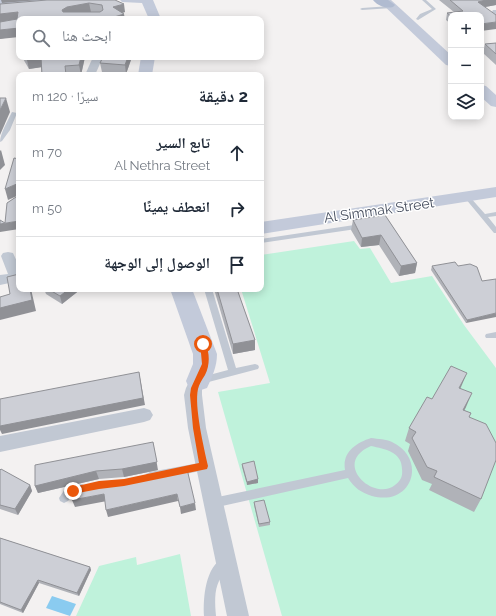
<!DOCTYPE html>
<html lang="ar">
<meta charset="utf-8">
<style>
:root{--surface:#fff;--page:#f2f2f3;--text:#1f2937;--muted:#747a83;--line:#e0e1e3}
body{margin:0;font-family:Raleway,"Noto Naskh Arabic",sans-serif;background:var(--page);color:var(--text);direction:rtl}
.controls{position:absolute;right:12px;top:12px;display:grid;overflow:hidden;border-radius:8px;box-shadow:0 2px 10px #0003}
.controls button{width:36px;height:36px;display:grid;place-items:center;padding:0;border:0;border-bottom:1px solid var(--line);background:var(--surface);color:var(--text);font:20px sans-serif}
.stop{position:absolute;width:12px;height:12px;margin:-9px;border:3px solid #ea580c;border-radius:50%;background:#fff}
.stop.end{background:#ea580c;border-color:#fff;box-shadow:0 1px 4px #0008}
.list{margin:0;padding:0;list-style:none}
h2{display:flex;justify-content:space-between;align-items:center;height:52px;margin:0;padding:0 16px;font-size:17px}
h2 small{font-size:13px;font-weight:400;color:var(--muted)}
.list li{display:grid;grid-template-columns:26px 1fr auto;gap:12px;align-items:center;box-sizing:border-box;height:56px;padding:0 16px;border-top:1px solid var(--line)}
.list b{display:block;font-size:15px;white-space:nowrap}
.list p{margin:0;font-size:13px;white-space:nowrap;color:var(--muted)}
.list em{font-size:13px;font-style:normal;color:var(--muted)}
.icon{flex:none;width:22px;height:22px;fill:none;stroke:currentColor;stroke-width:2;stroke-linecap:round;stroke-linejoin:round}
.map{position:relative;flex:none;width:496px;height:616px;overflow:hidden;direction:ltr}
.search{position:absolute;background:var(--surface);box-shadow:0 2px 10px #0003;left:16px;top:16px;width:248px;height:44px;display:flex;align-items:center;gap:10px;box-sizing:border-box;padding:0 14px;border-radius:8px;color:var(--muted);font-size:15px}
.panel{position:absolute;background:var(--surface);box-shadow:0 2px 10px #0003;left:16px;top:72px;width:248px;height:220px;border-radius:8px;direction:rtl}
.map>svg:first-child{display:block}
.green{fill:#bff2db}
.water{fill:#8acbf0}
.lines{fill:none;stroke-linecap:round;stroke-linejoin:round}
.lane{fill:#c1c8d3;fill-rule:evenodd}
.street{fill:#c1c8d3;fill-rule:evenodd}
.secondary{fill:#c3cada;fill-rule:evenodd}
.primary{fill:#b0bbd0;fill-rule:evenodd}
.wall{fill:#b0b2b8}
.shaded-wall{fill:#909196}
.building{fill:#cdcfd6;stroke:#909196;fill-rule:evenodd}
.route{fill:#ea580c}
.labels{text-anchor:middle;stroke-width:3;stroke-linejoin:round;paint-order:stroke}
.street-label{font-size:14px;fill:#485060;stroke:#fff}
</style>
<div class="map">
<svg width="496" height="616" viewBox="0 0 496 616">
<rect width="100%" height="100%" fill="#f3f1f1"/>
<g class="green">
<polygon points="354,241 360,249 370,248 391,283 432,276 464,325 496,368 496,616 282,616 218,392 270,383 241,289 261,289 261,255"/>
<polygon points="180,554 191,616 76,616 99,566 136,557 137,565"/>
</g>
<polygon class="water" points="52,596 76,604 70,616 46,608"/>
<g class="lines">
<g class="lane">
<polygon points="422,0 426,0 436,9 418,20 416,19 420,14 432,9"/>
<polygon points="391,6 392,6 392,8 362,10 360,9 362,8"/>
<path d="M12 112 17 113 10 130 2 141 0 142C0 134 8 120 12 112Z"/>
<polygon points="467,195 469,196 485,214 496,212 496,216 488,217 496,227 496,233 494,233 465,198 464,197"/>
<polygon points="361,224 363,224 364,226 363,228 261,243 261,239"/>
<polygon points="204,289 212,289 236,368 255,364 258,365 259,367 258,369 201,384 198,382 197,380 198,378 228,370"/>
<polygon points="496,332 496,338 486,338 485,336 486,334"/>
<path d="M371 438C378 439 386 439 392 442 428 459 412 507 372 496 362 493 354 488 348 478L213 508 209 506 208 503 209 500 213 498 345 470C342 452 356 443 371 438ZM371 446C385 449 402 452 402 469 403 477 400 481 395 485 374 502 331 463 371 446Z"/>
<polygon points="204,462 208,463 209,466 208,469 204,470 150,482 146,480 145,477 146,474 150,472"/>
<polygon points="82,484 86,486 87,489 86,492 72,496 68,501 64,503 60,501 59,498 65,489"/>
<path d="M224 558 228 560 230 564C227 570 222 575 219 581 214 591 215 604 216 616H204C203 599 205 566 224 558Z"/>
</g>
<g class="street">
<polygon points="493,10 496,10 496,19 490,15"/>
<polygon points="93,57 103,57 95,75 85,75"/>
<polygon points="8,252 13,253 19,266 19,281 0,285 0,275 8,274 1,256 3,253"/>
<polygon points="198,374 204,376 206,381 202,388 202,395 206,428 249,616 227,616 188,428 184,395 186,388 192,376"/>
<polygon points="144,408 150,410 153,415 150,420 144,422 0,452 0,436"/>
</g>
<g class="secondary">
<polygon points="0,0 47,0 45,2 41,3 0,6"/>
<polygon points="120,0 153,0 161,19 149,19 142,3 122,2"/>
<polygon points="378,0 391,0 451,55 451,66 446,65"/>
<polygon points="141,57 155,57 152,75 138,75"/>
<polygon points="481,85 486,86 496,95 496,107 491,106 481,97"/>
<polygon points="496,187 496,197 261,234 261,222"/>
<path d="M170 289H192L217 354C217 367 212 377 207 388L198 391 189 388 186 381 193 364V354Z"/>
</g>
<path class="primary" d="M373 0H388L395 5 393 7C386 9 378 6 373 0Z"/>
</g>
<g class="wall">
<polygon points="115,0 125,12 0,39 0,4"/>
<polygon points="439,0 496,0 496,5 485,7 451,15 451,24 446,20 447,13 454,12"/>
<polygon points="496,43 496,65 483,53 485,44"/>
<polygon points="22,57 85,57 81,75 42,75 41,67 29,69"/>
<polygon points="132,57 126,74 102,72 100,63"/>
<polygon points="385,215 417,263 415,273 399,276 379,245 361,247 351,230 353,220"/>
<polygon points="432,266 458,266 482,281 466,323 431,270"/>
<polygon points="44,289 81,289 62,304 46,294"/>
<polygon points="214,289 237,289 255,340 255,350 233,354"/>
<polygon points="461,388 466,407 464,410 471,413 469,417 481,499 474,512 429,490 432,484 422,480 408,451 410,444 405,441 409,428 432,399"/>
<polygon points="242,464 258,479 258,483 247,485 242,467"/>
<polygon points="35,465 158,470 124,477 99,479 38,493 35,486"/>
<polygon points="0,470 30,485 32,491 18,515 0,509"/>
<polygon points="254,502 270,522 270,525 259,527 254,505"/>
<polygon points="0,538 90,567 91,570 79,596 39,583 23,613 0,604"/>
</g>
<g class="shaded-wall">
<polygon points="1,0 40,0 2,3"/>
<polygon points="486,0 496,0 496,5 485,7 477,10 478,2"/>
<polygon points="89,3 91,12 69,16 64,19 62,10 67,7"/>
<polygon points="124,4 125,12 114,16 113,7"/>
<polygon points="18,12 20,19 0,22 0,14"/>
<polygon points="124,14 125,19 111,19 111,18"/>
<polygon points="496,22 496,29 481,31 481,24"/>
<polygon points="19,28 19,37 0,39 0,30"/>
<polygon points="41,57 43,67 29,69 27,60"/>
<polygon points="81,57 85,57 81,75 79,65"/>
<polygon points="128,57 132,57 126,74 125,65"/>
<polygon points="6,98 10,112 0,135 0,110"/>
<polygon points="1,150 5,165 0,170 0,151"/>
<polygon points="19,183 19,195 8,200 5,189"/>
<polygon points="19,221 19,229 0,232 0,224"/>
<polygon points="381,235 379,245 361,247 362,238"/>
<polygon points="417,263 415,273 399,276 401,266"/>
<polygon points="30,289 31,289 36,311 0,320 0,308"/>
<polygon points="69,289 81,289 62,304 60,296"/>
<polygon points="496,313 496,317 466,323 467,320"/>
<polygon points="255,340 255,350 233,354 233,344"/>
<polygon points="139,372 145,405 2,434 0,430 0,426"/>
<polygon points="467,373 461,387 454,401 459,388"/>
<polygon points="472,393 466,407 458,423 463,410"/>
<polygon points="153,442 158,470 124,477 122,469"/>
<polygon points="96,471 99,479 38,493 35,486"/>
<polygon points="258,479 258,483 247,485 247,482"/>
<polygon points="30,485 32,491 18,515 15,509"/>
<polygon points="104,494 107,501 75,507 72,500"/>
<polygon points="177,494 178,501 108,517 106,510"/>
<polygon points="195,503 196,510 181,514 180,507"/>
<polygon points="90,567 91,570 79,596 77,593"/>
<polygon points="38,580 39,583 23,613 21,610"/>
</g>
<g class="building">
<path d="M47 0H115L124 4 113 7 124 14 111 18 113 19H19V28L0 30V22L17 19 18 12 0 14V4ZM89 3 102 5 103 10 100 12H63L62 10 67 7Z"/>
<polygon points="450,0 486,0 478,2 496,15 496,22 481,24 481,15 451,15 451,16 447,13 463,11"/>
<polygon points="496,43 496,54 485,44"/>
<polygon points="25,57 81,57 79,65 65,66 66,75 42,75 41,57 27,60"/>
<polygon points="103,57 128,57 125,65 100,63"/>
<polygon points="0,98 6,98 0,110"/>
<polygon points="14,158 19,159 19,183 5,189"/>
<polygon points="19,195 19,221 0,224 0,220 5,223 7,203"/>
<polygon points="385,215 417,263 401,266 381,235 362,238 353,220"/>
<polygon points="455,262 458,266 470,264 477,267 482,281 496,279 496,313 467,320 432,266"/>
<polygon points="19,274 19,289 30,289 32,300 0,308 0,297 10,294 7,277"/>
<polygon points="48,289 69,289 60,296"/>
<polygon points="217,289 237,289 255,340 233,344"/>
<polygon points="451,366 467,373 459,388 472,393 463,410 471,413 469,417 486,424 496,443 496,460 481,499 434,477 437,471 427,467 412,438 416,432 409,428 427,397 432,399"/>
<polygon points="139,372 143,398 0,426 0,399"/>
<polygon points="153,442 157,462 122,469 96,471 35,486 35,465"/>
<polygon points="254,461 258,479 247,482 242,464"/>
<polygon points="1,469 30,485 15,509 0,505 0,470"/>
<polygon points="187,469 195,503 180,507 177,494 106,510 104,494 72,500 72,490 97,484 122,482 159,474 159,476"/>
<polygon points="264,500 270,522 259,524 254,502"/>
<polygon points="0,538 90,567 77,593 38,580 21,610 0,602"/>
</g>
<path class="route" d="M200 342H205C210 353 210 365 205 375 202 380 199 384 198 389 194 406 204 448 208 466L207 469 124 486 99 489 73 494 70 493 69 491 73 487 99 481 124 479 199 463 193 428 190 395 191 388 202 364Z"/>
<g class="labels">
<g class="street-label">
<text transform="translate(379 210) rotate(-8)" y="5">Al Simmak Street</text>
</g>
</g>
</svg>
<div class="controls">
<button>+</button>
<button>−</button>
<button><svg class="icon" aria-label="layers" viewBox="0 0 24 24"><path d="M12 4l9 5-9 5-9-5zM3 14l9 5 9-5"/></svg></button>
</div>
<div class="stop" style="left:203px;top:344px"></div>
<div class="stop end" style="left:73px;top:491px"></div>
<div class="search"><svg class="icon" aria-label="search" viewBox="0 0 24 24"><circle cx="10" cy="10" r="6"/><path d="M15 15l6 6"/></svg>ابحث هنا</div>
<section class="panel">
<h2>2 دقيقة<small>سيرًا · 120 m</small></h2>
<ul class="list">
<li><svg class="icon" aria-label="ahead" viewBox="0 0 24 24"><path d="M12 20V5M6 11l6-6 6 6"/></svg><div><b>تابع السير</b><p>Al Nethra Street</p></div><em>70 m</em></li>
<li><svg class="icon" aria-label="right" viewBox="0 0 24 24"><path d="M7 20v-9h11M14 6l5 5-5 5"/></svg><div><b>انعطف يمينًا</b></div><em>50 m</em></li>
<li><svg class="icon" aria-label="arrive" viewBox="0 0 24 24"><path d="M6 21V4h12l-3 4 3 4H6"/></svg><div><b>الوصول إلى الوجهة</b></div></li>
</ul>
</section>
</div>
